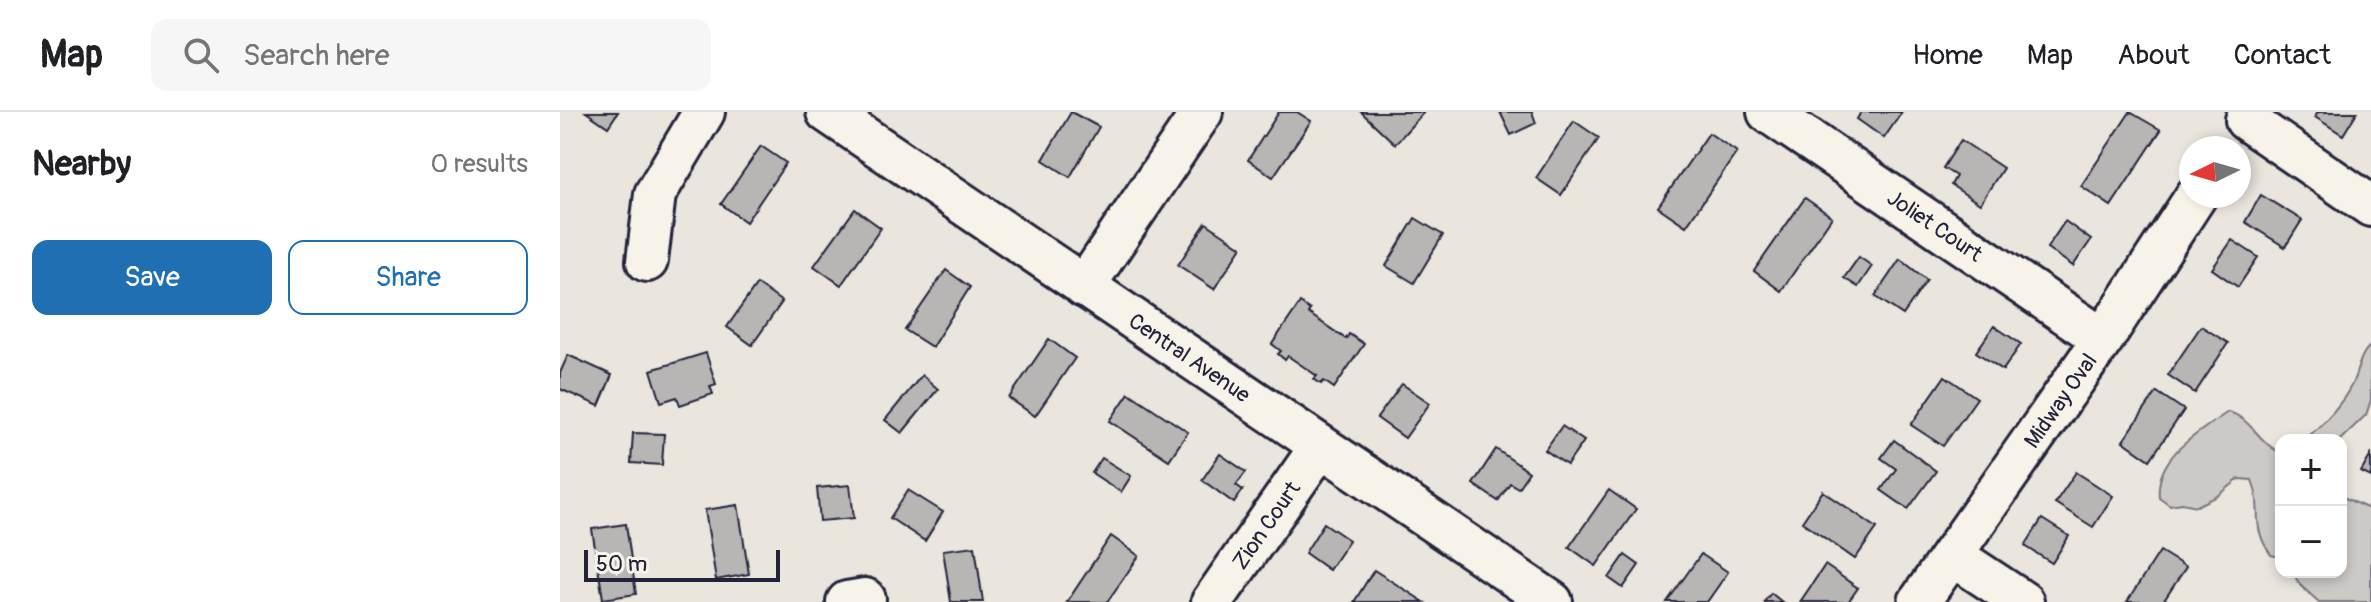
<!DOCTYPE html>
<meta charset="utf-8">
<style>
:root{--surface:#fff;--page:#f6f6f6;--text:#202124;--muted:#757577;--line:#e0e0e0;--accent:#1f6fb2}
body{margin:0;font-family:Pangolin,sans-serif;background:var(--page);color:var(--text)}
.controls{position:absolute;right:24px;bottom:24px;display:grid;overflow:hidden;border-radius:16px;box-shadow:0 4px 12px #0003}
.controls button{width:72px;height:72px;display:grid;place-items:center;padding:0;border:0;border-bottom:2px solid var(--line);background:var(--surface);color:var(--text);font:40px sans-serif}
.compass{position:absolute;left:1619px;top:24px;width:72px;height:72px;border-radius:50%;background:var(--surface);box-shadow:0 4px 12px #0003;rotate:265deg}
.scale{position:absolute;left:24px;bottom:20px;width:196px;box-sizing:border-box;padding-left:8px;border:4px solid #22223b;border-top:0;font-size:22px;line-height:28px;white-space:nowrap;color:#22223b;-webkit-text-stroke:6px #f7f3e8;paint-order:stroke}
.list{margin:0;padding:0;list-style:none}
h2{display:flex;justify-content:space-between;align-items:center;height:104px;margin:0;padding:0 32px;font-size:34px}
h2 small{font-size:26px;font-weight:400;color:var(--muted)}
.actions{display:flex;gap:16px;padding:24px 32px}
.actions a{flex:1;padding:18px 0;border:2px solid var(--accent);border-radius:16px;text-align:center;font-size:28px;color:var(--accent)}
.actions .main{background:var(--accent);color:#fff}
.icon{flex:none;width:44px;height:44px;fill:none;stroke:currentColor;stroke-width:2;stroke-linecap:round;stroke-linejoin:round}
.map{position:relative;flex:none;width:1811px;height:490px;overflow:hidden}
header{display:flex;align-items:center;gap:48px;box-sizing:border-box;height:112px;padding:0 40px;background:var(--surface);border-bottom:2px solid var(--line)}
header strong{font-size:38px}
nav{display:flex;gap:44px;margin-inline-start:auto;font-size:28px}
.search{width:560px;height:72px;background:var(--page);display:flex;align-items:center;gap:20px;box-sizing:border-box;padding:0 28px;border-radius:16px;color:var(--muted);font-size:30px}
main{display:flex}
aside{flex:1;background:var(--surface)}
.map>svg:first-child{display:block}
.green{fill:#cdc9c6;stroke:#787680;stroke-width:2}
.building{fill:#b8b6b5;stroke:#22223b;stroke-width:2}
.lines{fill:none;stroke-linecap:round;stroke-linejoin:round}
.minor-casing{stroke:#22223b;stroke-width:46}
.minor{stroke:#f7f3e8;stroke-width:40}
.labels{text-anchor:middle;stroke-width:6;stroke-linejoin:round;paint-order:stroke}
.street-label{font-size:22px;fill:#22223b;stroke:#f7f3e8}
</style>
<header>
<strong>Map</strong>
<div class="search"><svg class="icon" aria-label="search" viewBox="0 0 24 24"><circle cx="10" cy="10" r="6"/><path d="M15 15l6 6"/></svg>Search here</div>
<nav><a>Home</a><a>Map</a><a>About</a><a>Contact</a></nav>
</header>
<main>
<aside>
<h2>Nearby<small>0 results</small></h2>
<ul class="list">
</ul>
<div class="actions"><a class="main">Save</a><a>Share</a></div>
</aside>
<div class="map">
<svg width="1811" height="490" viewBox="0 0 1811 490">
<rect width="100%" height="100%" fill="#eae6de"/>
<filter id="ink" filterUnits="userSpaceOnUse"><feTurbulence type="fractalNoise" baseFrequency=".0125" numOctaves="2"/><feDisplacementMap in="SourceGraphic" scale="16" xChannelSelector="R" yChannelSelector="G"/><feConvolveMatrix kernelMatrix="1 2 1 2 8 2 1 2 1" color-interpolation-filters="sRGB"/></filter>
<g filter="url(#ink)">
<g class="green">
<path d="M1810 234 1811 288 1806 303 1780 328H1744C1762 313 1780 295 1791 274 1798 261 1799 243 1810 234Z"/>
<path d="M1668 300C1690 305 1700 332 1721 341V445L1711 443C1689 412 1704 398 1692 368L1679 367 1658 384 1637 394 1622 391 1610 393 1599 385C1595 344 1639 320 1668 300Z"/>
<polygon points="1781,384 1811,398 1811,490 1759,490 1741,474 1732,460 1781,460"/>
</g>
<g class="building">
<polygon points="26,0 58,0 48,15"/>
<polygon points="511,0 539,15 510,65 483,48"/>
<polygon points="719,0 737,0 751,9 713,65 688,48"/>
<polygon points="801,0 864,0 835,32"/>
<polygon points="940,0 972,0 976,11 951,23"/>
<polygon points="1301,0 1342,0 1324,26 1297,7"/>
<polygon points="1570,0 1601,18 1551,94 1521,74"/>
<polygon points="1758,0 1797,0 1783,23 1755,5"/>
<polygon points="1014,9 1039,26 1001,83 976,66"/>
<polygon points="1149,21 1177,40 1126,114 1098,95"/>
<polygon points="1401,28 1443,56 1420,92 1391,73 1396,64 1383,56"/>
<polygon points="201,34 226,51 186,110 161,92"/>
<polygon points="1701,83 1742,108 1725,135 1685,110"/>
<polygon points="1245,86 1272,105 1221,179 1194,159"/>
<polygon points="295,97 321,116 281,173 254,154"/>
<polygon points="855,106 883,123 854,171 826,154"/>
<polygon points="1505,109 1531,128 1513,154 1487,136"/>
<polygon points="646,111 682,135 654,177 618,153"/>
<polygon points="1672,128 1698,145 1678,175 1652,157"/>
<polygon points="1299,145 1312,154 1298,175 1284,166"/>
<polygon points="1340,147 1367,168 1343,203 1315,184"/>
<polygon points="386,158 410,175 372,235 345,218"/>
<polygon points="197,172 222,190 192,233 167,215"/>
<polygon points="740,191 750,198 748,201 786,227 789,222 804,232 774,276 764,269 761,272 754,267 757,264 728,244 725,248 718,242 721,239 712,232"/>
<polygon points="1434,214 1461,232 1443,258 1416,240"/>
<polygon points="1641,214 1668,231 1635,281 1608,263"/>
<polygon points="489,227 515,246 475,304 449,286"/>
<polygon points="146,241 156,272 150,274 153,282 120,293 117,285 101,290 91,258"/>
<polygon points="8,243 52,263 39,294 0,277 0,261"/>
<polygon points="362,263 378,277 342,321 325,308"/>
<polygon points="1385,264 1417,286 1383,334 1351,313"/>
<polygon points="842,272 870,291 845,326 817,306"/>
<polygon points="1597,280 1624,298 1590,348 1563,329"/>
<polygon points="569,281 628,320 609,348 550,309"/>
<polygon points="1002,314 1024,329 1007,353 985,338"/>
<polygon points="73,321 104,322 102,353 71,351"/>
<polygon points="1334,328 1376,359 1348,397 1321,378 1336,357 1321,346"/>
<polygon points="936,337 969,360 958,376 950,371 938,389 913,372"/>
<polygon points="660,342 686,360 676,373 683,378 674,391 642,368"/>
<polygon points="1811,343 1811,365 1801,360"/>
<polygon points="542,346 571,364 561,380 532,361"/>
<polygon points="1516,360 1553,384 1533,415 1495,391"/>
<polygon points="290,373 294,406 260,409 257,376"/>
<polygon points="348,378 383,400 365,429 330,406"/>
<polygon points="1049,378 1076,397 1036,454 1009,435"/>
<polygon points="1263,379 1317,416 1295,447 1242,410"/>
<polygon points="178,393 189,462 156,468 145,398"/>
<polygon points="1482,407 1509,424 1492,451 1465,434"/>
<polygon points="764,411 789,428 769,458 745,441"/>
<polygon points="66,412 76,482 43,487 32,417"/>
<polygon points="551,424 579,444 547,490 507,490"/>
<polygon points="415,434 423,490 391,490 383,438"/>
<polygon points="1600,439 1626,455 1603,490 1567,490"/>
<polygon points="1141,442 1168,460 1147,490 1107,490"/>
<polygon points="1065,443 1079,453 1063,476 1049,466"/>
<polygon points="1265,453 1298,476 1288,490 1240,490"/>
<polygon points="814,458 864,490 794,490"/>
<polygon points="1211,481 1222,490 1204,490"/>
</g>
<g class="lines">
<defs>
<g id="minor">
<path id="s1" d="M267 0 992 490"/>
<path id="s2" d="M1208 0 1543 227"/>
<polyline points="1686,8 1811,94"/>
<polyline points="87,149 95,82 144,0"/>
<polyline points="524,175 642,0"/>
<polyline points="1392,443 1463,490"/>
<polyline points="287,490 305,487"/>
<path id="s3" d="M652 490 760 335"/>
<path id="s4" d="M1359 490 1543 227 1636 84"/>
</g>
</defs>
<use href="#minor" class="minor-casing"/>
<use href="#minor" class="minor"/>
</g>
</g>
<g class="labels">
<g class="street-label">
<text dy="8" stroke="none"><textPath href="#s2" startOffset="202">Joliet Court</textPath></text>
<text dy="8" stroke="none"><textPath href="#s1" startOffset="438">Central Avenue</textPath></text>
<text dy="8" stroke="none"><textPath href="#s4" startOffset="246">Midway Oval</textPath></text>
<text dy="8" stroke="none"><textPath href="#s3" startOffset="94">Zion Court</textPath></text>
</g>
</g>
</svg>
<div class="controls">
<button>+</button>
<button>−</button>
</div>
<svg class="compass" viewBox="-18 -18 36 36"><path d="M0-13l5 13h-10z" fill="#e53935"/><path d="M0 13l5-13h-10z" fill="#757577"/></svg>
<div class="scale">50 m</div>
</div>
</main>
